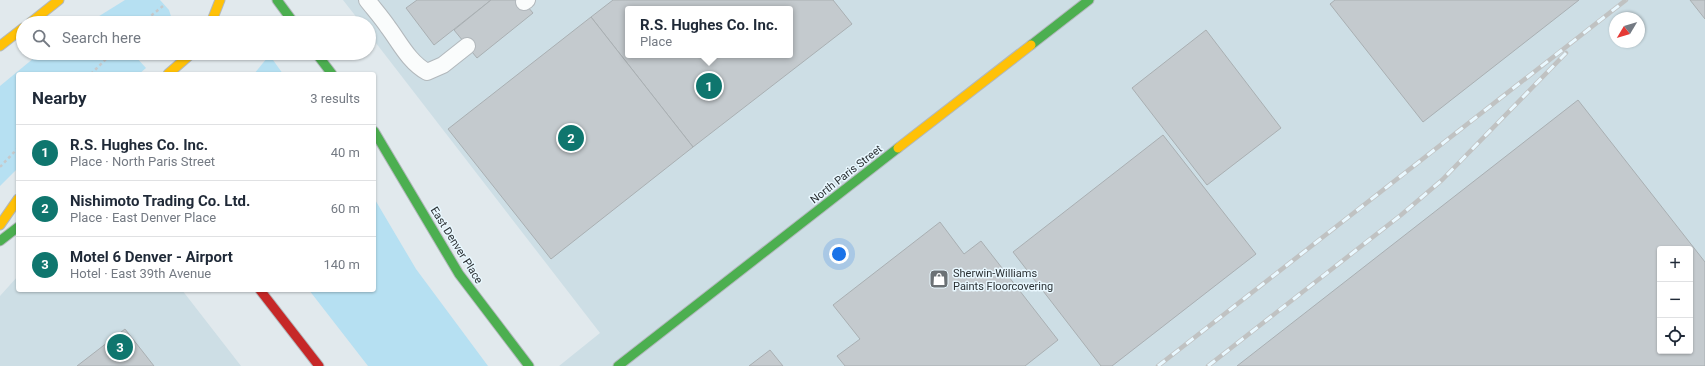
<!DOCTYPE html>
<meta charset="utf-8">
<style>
:root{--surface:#fff;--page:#f6f6f7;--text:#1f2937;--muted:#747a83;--line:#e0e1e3;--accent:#0f766e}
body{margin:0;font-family:Roboto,sans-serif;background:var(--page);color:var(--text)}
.controls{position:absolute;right:12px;bottom:12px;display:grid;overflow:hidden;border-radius:4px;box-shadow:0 1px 3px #0004}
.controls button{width:36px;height:36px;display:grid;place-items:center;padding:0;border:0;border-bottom:1px solid var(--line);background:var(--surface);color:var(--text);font:20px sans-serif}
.compass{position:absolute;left:1609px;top:12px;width:36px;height:36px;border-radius:50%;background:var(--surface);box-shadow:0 1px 3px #0004;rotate:232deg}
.you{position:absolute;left:839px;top:254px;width:14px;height:14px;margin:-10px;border:3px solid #fff;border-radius:50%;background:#1a73e8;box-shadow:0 0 0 6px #1a73e833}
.badge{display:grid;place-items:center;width:26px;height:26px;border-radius:50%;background:var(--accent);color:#fff;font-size:13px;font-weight:700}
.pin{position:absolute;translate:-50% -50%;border:2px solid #fff;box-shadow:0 1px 4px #0006}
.popup{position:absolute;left:625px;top:6px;width:168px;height:52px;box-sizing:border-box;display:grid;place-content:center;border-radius:4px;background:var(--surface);filter:drop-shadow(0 1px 3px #0005);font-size:13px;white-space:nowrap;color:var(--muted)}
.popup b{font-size:15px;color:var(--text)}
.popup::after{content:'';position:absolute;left:50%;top:100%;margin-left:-8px;border:8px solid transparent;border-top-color:var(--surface)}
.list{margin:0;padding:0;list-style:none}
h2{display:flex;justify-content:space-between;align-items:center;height:52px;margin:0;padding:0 16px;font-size:17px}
h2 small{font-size:13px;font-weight:400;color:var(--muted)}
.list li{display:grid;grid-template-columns:26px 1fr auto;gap:12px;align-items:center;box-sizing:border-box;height:56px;padding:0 16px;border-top:1px solid var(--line)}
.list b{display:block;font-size:15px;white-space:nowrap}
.list p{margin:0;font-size:13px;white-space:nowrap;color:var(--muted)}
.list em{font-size:13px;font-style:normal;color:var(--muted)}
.icon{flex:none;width:22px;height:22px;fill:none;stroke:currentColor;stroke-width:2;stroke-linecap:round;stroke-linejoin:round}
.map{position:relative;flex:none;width:1705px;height:366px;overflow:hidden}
.search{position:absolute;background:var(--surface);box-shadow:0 1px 3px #0004;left:16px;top:16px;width:360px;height:44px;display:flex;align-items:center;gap:10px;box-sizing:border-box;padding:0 14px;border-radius:22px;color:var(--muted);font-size:15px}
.panel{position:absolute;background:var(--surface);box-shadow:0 1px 3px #0004;left:16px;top:72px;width:360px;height:220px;border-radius:4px}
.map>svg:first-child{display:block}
.built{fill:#cddee5;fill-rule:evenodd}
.green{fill:#b6e0f2}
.building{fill:#c4cace;stroke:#a9afb2;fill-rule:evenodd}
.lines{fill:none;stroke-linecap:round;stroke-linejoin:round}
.lane-casing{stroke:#b2b8bc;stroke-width:18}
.fast-casing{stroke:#b2b8bc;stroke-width:11}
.slow-casing{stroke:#b2b8bc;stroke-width:11}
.jam-casing{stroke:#b2b8bc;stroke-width:11}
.path{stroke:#c6c9cb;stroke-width:2.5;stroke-dasharray:3 3;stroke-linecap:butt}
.lane{stroke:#fafcfc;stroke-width:16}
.fast{stroke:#4caf50;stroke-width:9}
.slow{stroke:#ffc107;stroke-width:9}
.jam{stroke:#c62828;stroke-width:9}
.rail-casing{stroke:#c0c2c2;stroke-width:4.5}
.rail{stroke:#e9f8ff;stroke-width:3;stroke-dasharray:9;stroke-linecap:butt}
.labels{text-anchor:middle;stroke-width:3;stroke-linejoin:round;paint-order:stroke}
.street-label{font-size:11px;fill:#2b3134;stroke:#e9f8ff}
.poi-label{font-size:11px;fill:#2b3134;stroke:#e9f8ff;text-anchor:start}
</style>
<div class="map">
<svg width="1705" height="366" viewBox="0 0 1705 366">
<rect width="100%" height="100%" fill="#e1e9ed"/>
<g class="built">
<path d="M343 0H1705V366H559L600 333 369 34V23H361ZM628 9H790V55H628ZM1615 18H1639V42H1615ZM1660 249H1690V351H1660Z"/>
<polygon points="18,276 18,290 182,290 241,366 0,366 0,296"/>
</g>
<g class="green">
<polygon points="125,0 160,0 169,10 173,23 88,23"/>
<polygon points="40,53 139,53 135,56 146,68 139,74 18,74 18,168 0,186 0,86"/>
<polygon points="267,58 273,60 283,74 254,74"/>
<polygon points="374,198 416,269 488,366 368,366 309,290 374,290"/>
</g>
<g class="building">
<polygon points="417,0 491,0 434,45 406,8"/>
<polygon points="491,0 522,0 533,13 477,58 454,30"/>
<path d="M613 0H833L852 24 693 147 591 17ZM628 9H790V55H628Z"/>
<polygon points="1335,0 1579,0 1423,122 1330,4"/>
<polygon points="1690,0 1705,0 1705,19"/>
<polygon points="591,17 693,147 551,259 448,129"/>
<polygon points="1206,30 1281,128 1207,185 1132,88"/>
<path d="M1578 100 1705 262V366H1237ZM1660 249H1690V351H1660Z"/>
<polygon points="1163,135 1256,254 1112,366 1101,366 1013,252"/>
<polygon points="940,222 964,254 981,241 1058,340 1025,366 845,366 837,356 860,339 833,305"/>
<polygon points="125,329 154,366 77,366"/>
<polygon points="770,350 783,366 749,366"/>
</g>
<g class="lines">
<defs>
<g id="lane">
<path d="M367 0C374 9 382 18 388 27 400 43 409 62 427 72L443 65 467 46"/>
<polyline points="524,2 527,0"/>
</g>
<g id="fast">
<polyline points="277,0 294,23"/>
<polyline points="1031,45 1089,0"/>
<polyline points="316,53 332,74"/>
<polyline points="374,131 459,274 529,366"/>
<polyline points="0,241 18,227"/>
<polyline points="618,366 898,148"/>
</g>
<g id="slow">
<polyline points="30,23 59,0"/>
<polyline points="211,23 220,0"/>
<polyline points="0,46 23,28"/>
<polyline points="168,74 192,53"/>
<polyline points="898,148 1031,45"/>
<polyline points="0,225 18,199"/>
</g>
<polyline id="jam" points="260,290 319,366"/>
</defs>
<use href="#lane" class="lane-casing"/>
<use href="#fast" class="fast-casing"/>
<use href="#slow" class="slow-casing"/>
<use href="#jam" class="jam-casing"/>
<g class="path">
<polyline points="142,23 163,6"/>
<polyline points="91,74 112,53"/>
<polyline points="0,167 18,148"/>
</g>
<use href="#lane" class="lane"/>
<use href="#fast" class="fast"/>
<use href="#slow" class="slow"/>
<use href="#jam" class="jam"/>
<defs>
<g id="rail">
<polyline points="1158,366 1626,0"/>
<polyline points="1208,366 1401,215 1442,180 1566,53"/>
</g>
</defs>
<use href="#rail" class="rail-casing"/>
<use href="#rail" class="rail"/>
</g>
<defs>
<symbol id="shop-square" viewBox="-11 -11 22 22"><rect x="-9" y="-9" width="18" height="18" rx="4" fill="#6b7175" stroke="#e9f8ff"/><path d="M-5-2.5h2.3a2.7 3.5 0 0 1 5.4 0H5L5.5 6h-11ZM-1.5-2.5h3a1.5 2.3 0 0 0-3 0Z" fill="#fff"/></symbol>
</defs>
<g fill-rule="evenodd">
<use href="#shop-square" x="928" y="268" width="22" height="22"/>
</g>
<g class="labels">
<g class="street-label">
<text transform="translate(846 174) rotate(-38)" y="4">North Paris Street</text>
<text transform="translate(457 245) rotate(58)" y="4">East Denver Place</text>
</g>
<g class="poi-label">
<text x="953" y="277">Sherwin-Williams<tspan x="953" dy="13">Paints Floorcovering</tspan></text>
</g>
</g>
</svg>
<div class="controls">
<button>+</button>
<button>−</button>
<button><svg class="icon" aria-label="locate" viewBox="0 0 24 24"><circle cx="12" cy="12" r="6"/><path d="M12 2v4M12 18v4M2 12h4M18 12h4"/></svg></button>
</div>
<svg class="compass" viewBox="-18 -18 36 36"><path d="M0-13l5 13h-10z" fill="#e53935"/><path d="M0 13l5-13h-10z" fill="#747a83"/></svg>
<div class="you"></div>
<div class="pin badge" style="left:709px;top:86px">1</div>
<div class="popup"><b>R.S. Hughes Co. Inc.</b>Place</div>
<div class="pin badge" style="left:571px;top:138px">2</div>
<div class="pin badge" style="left:120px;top:347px">3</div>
<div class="search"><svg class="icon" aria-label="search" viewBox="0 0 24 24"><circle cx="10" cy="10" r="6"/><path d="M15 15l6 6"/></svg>Search here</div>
<section class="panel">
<h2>Nearby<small>3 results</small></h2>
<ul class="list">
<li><span class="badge">1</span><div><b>R.S. Hughes Co. Inc.</b><p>Place · North Paris Street</p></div><em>40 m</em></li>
<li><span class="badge">2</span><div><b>Nishimoto Trading Co. Ltd.</b><p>Place · East Denver Place</p></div><em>60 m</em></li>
<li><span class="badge">3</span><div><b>Motel 6 Denver - Airport</b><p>Hotel · East 39th Avenue</p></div><em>140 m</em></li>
</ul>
</section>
</div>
